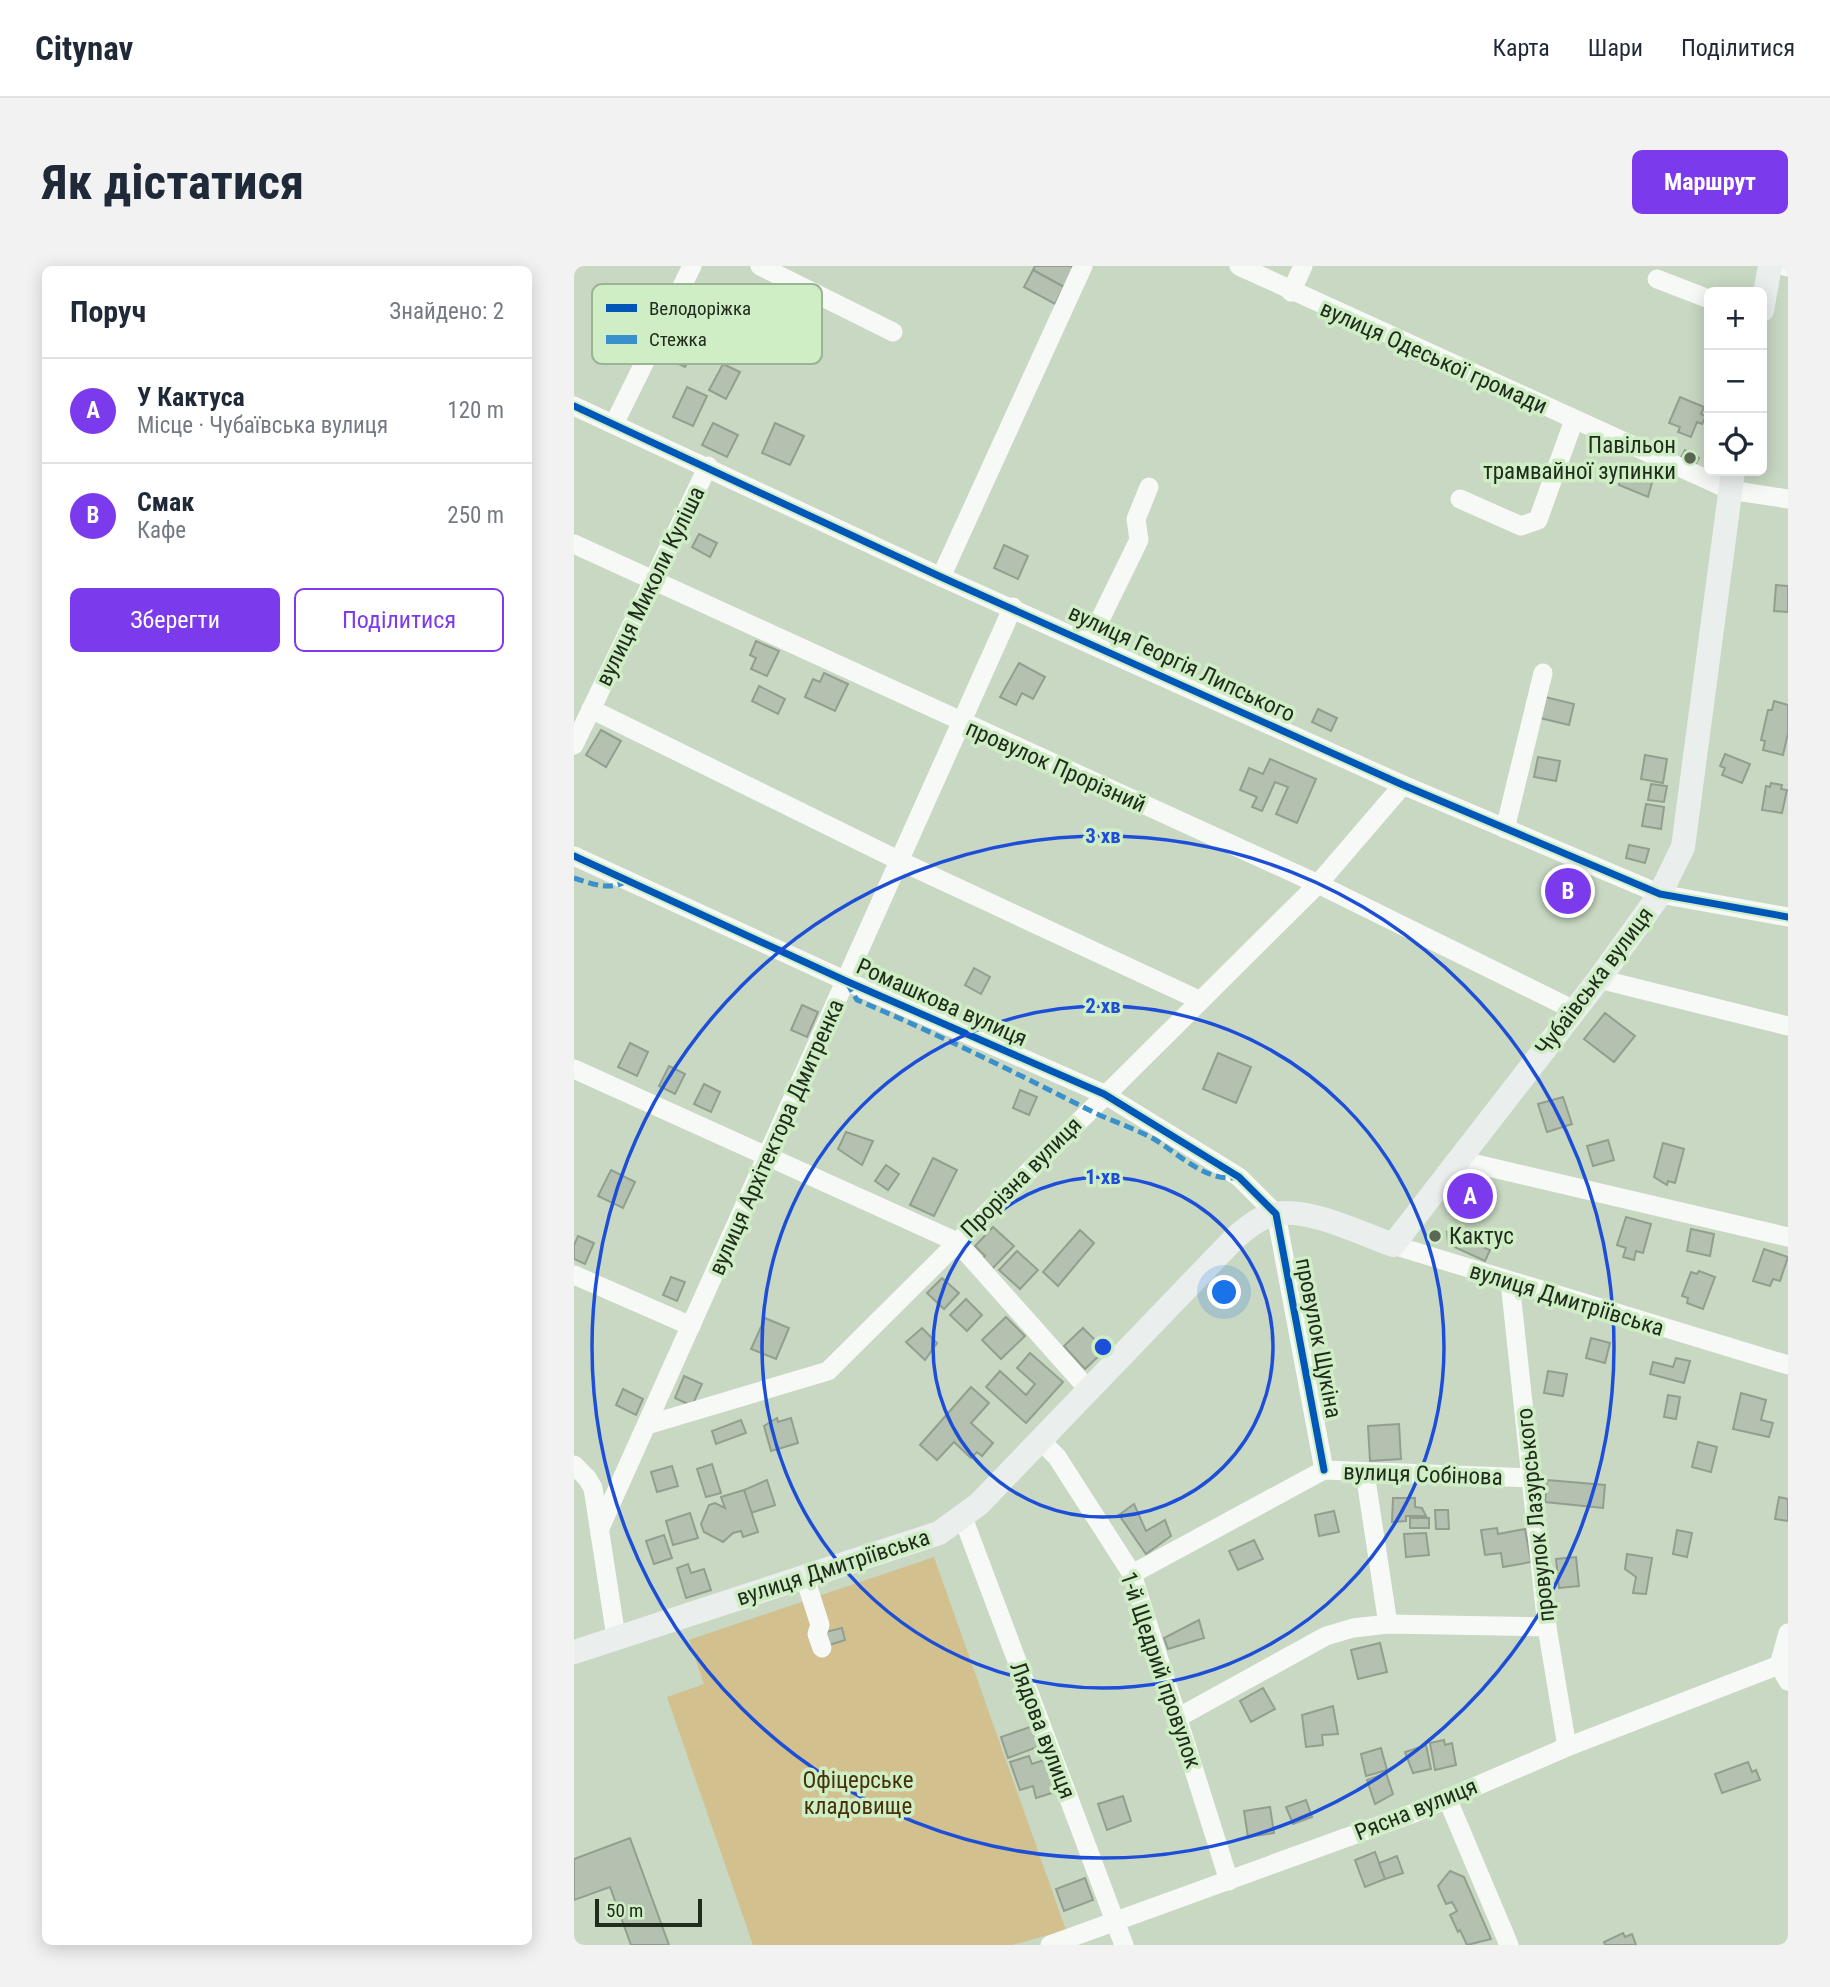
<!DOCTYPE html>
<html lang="uk">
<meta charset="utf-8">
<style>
:root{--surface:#fff;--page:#f2f2f3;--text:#1f2937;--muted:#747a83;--line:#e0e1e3;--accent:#7c3aed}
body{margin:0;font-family:"Roboto Condensed",sans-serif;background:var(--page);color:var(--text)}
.controls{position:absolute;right:21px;top:21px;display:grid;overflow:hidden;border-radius:10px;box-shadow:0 4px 18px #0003}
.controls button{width:63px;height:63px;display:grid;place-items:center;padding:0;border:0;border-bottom:2px solid var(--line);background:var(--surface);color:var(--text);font:35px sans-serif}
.scale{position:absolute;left:21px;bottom:18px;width:107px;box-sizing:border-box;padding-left:7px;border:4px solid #202c1c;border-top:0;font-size:19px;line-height:24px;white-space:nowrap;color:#202c1c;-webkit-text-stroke:5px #d0eec6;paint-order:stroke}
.you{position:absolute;left:651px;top:1027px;width:24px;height:24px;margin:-18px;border:5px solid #fff;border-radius:50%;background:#1a73e8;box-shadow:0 0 0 10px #1a73e833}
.badge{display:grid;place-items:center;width:46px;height:46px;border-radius:50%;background:var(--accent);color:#fff;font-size:23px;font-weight:700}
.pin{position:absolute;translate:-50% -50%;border:4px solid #fff;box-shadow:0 2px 7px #0006}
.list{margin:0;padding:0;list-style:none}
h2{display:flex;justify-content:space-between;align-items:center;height:91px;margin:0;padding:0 28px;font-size:30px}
h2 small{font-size:23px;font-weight:400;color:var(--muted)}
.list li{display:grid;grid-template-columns:46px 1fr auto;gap:21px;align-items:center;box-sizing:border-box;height:105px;padding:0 28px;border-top:2px solid var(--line)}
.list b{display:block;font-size:26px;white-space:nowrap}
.list p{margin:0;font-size:23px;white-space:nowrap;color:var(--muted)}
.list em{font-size:23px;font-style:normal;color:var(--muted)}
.actions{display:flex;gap:14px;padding:21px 28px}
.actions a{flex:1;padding:16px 0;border:2px solid var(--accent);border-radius:10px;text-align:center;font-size:24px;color:var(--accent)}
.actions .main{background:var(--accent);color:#fff}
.icon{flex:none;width:38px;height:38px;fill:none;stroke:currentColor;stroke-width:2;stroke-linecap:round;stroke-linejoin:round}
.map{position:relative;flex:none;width:1214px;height:1679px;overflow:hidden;border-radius:10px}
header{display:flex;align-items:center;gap:42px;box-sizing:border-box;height:98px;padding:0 35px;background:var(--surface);border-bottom:2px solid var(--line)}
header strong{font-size:33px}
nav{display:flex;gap:38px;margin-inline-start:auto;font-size:24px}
.intro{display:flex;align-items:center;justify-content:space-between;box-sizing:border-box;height:168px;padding:0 42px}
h1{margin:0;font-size:49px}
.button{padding:18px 32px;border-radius:10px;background:var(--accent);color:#fff;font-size:24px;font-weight:700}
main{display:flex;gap:42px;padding:0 42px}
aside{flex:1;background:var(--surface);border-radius:10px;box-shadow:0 4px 18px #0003}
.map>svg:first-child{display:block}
.green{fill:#d2c08e}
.building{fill:#b5c1b0;stroke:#939f8e;stroke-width:2}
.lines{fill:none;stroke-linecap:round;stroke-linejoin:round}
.minor{stroke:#f7f9f6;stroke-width:19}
.major{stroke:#eaeeed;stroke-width:24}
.quiet{stroke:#3990ca;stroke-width:5;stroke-dasharray:10 5;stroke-linecap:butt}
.cycleway-casing{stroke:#d0eec6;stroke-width:11}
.cycleway{stroke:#0057b8;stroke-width:7}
.ring{fill:none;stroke:#1d4ed8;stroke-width:3.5}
.poi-dot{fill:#5b6856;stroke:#d0eec6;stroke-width:2.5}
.labels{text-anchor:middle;stroke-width:7;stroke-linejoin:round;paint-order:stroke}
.street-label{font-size:23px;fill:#202c1c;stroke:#d0eec6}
.poi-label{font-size:23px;fill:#202c1c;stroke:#d0eec6;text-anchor:end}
.park-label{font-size:23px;fill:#473109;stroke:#d0eec6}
.key{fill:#d0eec6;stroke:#9bb493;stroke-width:2}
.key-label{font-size:19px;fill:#202c1c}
.centre{fill:#1d4ed8;stroke:#d0eec6;stroke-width:3.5}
.ring-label{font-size:21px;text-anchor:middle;font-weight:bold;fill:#1d4ed8;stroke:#d0eec6;stroke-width:7;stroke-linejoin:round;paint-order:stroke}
</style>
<header>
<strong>Citynav</strong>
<nav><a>Карта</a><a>Шари</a><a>Поділитися</a></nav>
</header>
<div class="intro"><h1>Як дістатися</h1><a class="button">Маршрут</a></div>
<main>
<aside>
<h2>Поруч<small>Знайдено: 2</small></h2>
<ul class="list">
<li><span class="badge">A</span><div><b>У Кактуса</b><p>Місце · Чубаївська вулиця</p></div><em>120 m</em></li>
<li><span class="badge">B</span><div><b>Смак</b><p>Кафе</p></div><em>250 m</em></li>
</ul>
<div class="actions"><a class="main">Зберегти</a><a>Поділитися</a></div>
</aside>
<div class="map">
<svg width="1214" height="1679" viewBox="0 0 1214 1679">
<rect width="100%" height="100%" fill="#c8d8c2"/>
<polygon class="green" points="360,1291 492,1664 438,1679 179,1679 93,1431 130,1418 115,1374"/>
<g class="building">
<polygon points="461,0 496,0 501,2 490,21 459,4"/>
<polygon points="459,4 490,21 481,38 450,21"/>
<polygon points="102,66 123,76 111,101 90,91"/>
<polygon points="149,98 166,106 152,133 135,124"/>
<polygon points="113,121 133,130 119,160 99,151"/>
<polygon points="1106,131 1130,141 1127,148 1132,150 1128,158 1123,156 1117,171 1104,166 1106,161 1095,157"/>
<polygon points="139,157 164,169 153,191 128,179"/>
<polygon points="201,157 230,170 216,199 188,187"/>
<polygon points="1111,184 1125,192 1120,201 1106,193"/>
<polygon points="1049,204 1079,213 1074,231 1045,219"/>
<polygon points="125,268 143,277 136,291 118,281"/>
<polygon points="430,279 454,290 444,313 420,302"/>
<polygon points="1202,319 1214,320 1214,346 1200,345"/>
<polygon points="182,375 205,385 193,410 177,403 182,392 176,389"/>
<polygon points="445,397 471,411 459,433 448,427 442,439 426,431"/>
<polygon points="250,407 274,418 261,445 231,431 239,413 246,416"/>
<polygon points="185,420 211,433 204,448 178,435"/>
<polygon points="971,431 1000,438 995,459 966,452"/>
<polygon points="1200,435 1214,439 1214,467 1209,489 1189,484 1191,475 1187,474 1194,444 1198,444"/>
<polygon points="744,443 763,452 757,465 738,456"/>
<polygon points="27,464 47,475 32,501 12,489"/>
<polygon points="1151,488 1176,498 1168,517 1148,509 1151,502 1146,500"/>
<polygon points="1071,489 1093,493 1089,517 1067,513"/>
<polygon points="964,491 986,495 982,515 960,511"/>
<polygon points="696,493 742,513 723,557 702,548 714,521 701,516 688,545 678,541 683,531 666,524 675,502 689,508"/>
<polygon points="1197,517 1208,519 1207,523 1213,524 1208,547 1188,544 1192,520 1196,521"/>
<polygon points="1077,518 1093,520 1090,536 1074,534"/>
<polygon points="1072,538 1090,541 1087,563 1068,560"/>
<polygon points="1055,579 1075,583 1071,597 1052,592"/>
<polygon points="400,702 416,711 407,728 391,719"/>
<polygon points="228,739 244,746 233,771 217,764"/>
<polygon points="1031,747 1061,770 1040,796 1010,773"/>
<polygon points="56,777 74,786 63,810 44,801"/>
<polygon points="644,787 677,801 662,837 629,823"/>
<polygon points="95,800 111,808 101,828 85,820"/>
<polygon points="130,818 146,826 137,846 120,838"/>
<polygon points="446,824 463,831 455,849 439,842"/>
<polygon points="989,831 998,858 973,866 964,838"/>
<polygon points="272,866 299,875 288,899 264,883"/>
<polygon points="1034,874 1040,894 1019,900 1013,880"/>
<polygon points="1089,877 1110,883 1101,917 1094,915 1093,919 1080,911"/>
<polygon points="359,892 383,904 360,950 336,939"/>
<polygon points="312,899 325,908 314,924 301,915"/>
<polygon points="37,904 61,916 49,942 24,930"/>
<polygon points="901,910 913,917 897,953 875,944"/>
<polygon points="1052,951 1077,958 1069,987 1062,985 1060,994 1049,991 1052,982 1043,979"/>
<polygon points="419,961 440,980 417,1004 407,994 411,990 401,980"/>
<polygon points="1117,963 1140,968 1136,990 1113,985"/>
<polygon points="506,964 520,977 484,1020 469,1006"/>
<polygon points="873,966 916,984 911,995 874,978"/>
<polygon points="4,970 20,977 11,998 0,993 0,979"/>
<polygon points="1190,983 1214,991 1206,1015 1199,1013 1196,1020 1179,1015"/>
<polygon points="443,985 464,1004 446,1023 425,1004"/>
<polygon points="1125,1005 1141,1011 1129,1043 1113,1037 1114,1032 1108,1030 1117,1006 1123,1008"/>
<polygon points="97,1011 111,1016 103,1035 89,1029"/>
<polygon points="368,1012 385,1027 370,1043 353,1027"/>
<polygon points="392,1033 408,1049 393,1065 376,1049"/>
<polygon points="432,1051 451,1070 427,1093 408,1074"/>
<polygon points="191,1052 215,1062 202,1093 177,1083"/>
<polygon points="348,1062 363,1077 351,1094 332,1076"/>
<polygon points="509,1062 531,1084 511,1103 490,1080"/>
<polygon points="1017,1072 1036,1077 1031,1097 1012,1092"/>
<polygon points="456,1087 489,1116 452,1157 412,1121 426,1105 452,1129 461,1118 443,1102"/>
<polygon points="1102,1092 1116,1095 1110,1117 1076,1108 1079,1096 1099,1101"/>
<polygon points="974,1105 993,1108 989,1130 970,1127"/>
<polygon points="110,1110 128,1118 118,1140 101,1132"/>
<polygon points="397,1121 415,1137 397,1157 419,1177 408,1190 403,1186 397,1192 380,1176 363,1194 346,1179"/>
<polygon points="49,1123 69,1133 62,1149 42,1139"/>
<polygon points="1167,1127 1192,1134 1187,1154 1199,1157 1195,1171 1159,1163"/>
<polygon points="1094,1129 1106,1131 1102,1153 1090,1151"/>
<polygon points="203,1152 204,1156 217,1152 224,1177 197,1185 190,1160"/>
<polygon points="167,1154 172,1167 142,1178 138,1165"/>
<polygon points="825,1158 827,1193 796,1195 794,1160"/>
<polygon points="1124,1176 1143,1181 1137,1206 1118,1201"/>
<polygon points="138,1198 147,1227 132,1231 123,1203"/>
<polygon points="98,1200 104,1220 83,1226 77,1206"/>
<polygon points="193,1214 201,1239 177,1247 170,1224"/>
<polygon points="973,1214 1031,1219 1029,1242 971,1236"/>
<polygon points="170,1224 184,1266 169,1271 167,1265 159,1267 149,1276 130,1266 127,1258 135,1239 141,1237 151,1242 147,1231"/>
<polygon points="1205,1231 1214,1233 1214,1255 1201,1253"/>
<polygon points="819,1232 841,1232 841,1241 848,1242 852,1250 832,1250 832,1255 818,1256"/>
<polygon points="560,1238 572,1265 591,1254 597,1270 572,1288 545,1249"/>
<polygon points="861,1244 874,1244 875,1263 862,1263"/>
<polygon points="760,1245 765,1266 745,1270 741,1249"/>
<polygon points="116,1247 124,1272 99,1279 92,1255"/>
<rect x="836" y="1252" width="19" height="10"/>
<polygon points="923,1262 924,1268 951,1263 957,1296 929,1301 927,1287 911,1289 907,1264"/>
<polygon points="1103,1264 1118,1267 1113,1291 1099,1288"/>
<polygon points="852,1267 855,1289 832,1291 830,1268"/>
<polygon points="90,1269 98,1292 80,1298 72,1275"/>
<polygon points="680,1274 689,1293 664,1304 655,1285"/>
<polygon points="1053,1288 1078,1292 1072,1328 1059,1327 1062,1311 1051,1303"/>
<polygon points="1002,1291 1005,1320 985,1322 982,1293"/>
<polygon points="114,1298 117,1307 130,1303 137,1324 112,1332 103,1302"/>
<polygon points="625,1354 630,1372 594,1383 590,1372"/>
<polygon points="268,1362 271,1374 252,1380 248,1367"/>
<polygon points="806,1377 813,1406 784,1413 777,1384"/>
<polygon points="689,1422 701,1443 677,1456 666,1435"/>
<polygon points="759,1440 764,1468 748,1469 749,1479 732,1481 728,1449"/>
<polygon points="459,1460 466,1480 434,1492 427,1471"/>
<polygon points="870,1474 871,1479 878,1477 882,1499 861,1504 856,1477"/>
<polygon points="852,1479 857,1503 839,1507 831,1486"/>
<polygon points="807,1482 813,1504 792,1510 787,1488"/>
<polygon points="455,1490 458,1498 470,1494 481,1526 462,1532 459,1520 446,1524 436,1496"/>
<polygon points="1174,1496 1178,1506 1182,1504 1186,1514 1148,1527 1141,1508"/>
<polygon points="812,1507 819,1528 801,1538 793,1514"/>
<polygon points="549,1530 557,1555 533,1564 524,1538"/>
<polygon points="732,1534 738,1551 719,1558 712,1541"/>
<polygon points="696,1541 700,1567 674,1571 670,1545"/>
<polygon points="56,1572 95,1679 57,1679 36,1621 0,1634 0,1593"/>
<polygon points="801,1586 811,1613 791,1621 781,1594"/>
<polygon points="823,1590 829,1607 811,1613 805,1597"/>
<polygon points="876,1605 890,1611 917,1673 893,1679 886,1664 884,1666 876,1649 883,1645 878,1636 872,1638 864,1620"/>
<polygon points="511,1612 519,1634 490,1645 482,1623"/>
<polygon points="1049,1667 1051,1671 1058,1668 1062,1679 1031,1679 1030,1676"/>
</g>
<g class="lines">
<g class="minor">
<polyline points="186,0 319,66"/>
<polyline points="665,0 1156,224 1214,233"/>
<polyline points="1210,0 1214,1"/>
<polyline points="1083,13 1135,33"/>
<polyline points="717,26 729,0"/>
<polyline points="0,140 367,311 829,519 1086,628 1214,651"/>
<polyline points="40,158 118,0"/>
<polyline points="886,233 947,260 964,254 1000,154"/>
<polyline points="0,278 744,618 1000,744"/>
<polyline points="367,311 509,0"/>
<polyline points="515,376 565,274 562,253 575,221"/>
<polyline points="17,443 326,595 625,734"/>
<polyline points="0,479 134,200"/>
<polyline points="931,563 969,407"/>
<polyline points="0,590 272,715 530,828 665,911 702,948 750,1204"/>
<polyline points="1025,713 1214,760"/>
<polyline points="0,803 383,976 514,1123"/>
<polyline points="885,894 1214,971"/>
<polyline points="819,979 1214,1099"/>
<polyline points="0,1009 117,1060"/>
<polyline points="936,1016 973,1361 993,1481"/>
<polyline points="73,1159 254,1105 744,618 829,519"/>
<polyline points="466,1174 483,1191 558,1308 655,1615"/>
<polyline points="0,1199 13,1212 19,1222 42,1371"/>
<polyline points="791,1207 814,1358"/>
<polyline points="388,1249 550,1679"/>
<polyline points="26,1262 439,341"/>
<polyline points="558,1308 750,1204 956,1212"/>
<polyline points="231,1312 246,1359 243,1368 248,1382"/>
<polyline points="1214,1367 1205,1399 1214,1415"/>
<polyline points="605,1451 752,1370 779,1362 814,1358 973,1361"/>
<polyline points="873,1532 935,1679"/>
<polyline points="476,1679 840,1547 993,1481 1205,1399"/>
</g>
<g class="major">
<polyline points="1188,44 1196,0"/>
<path d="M0 1386 365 1267 405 1238 659 974C671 963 685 951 701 948 734 941 788 968 819 979L1025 713 1086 628 1109 581 1159 205"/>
</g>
<g class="quiet">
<path d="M0 612C19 618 35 625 53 615"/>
<path d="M273 717 283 734C362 767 436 804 511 842 534 854 558 861 580 873 605 888 634 918 665 911"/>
</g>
<defs>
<g id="cycleway">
<polyline points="0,140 367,311 829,519 1086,628 1214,651"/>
<polyline points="0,590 272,715 530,828 665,911 702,948 750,1204"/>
</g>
</defs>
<use href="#cycleway" class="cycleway-casing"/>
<use href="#cycleway" class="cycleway"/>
</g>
<g class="ring">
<circle cx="529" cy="1081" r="170"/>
<circle cx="529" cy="1081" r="341"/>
<circle cx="529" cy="1081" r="511"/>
</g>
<g class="poi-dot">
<circle cx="1116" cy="192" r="7"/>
<circle cx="861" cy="970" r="7"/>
</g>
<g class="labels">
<g class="street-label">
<text transform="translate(860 91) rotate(24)" y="8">вулиця Одеської громади</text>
<text transform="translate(76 320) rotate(-64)" y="8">вулиця Миколи Куліша</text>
<text transform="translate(608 397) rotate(25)" y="8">вулиця Георгія Липського</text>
<text transform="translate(482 500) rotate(24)" y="8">провулок Прорізний</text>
<text transform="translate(1020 715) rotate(-53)" y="8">Чубаївська вулиця</text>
<text transform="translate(368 736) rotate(24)" y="8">Ромашкова вулиця</text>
<text transform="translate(202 871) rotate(-66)" y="8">вулиця Архітектора Дмитренка</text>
<text transform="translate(447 911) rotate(-45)" y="8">Прорізна вулиця</text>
<text transform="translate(993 1033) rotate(17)" y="8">вулиця Дмитріївська</text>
<text transform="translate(745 1072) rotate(79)" y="8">провулок Щукіна</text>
<text transform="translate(849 1208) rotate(2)" y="8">вулиця Собінова</text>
<text transform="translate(961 1249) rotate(-96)" y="8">провулок Лазурського</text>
<text transform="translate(259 1301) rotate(-18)" y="8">вулиця Дмитріївська</text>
<text transform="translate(587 1404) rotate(71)" y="8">1-й Щедрий провулок</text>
<text transform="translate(469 1464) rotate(69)" y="8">Лядова вулиця</text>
<text transform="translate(842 1543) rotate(-22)" y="8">Рясна вулиця</text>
</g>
<g class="poi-label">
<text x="1102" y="187">Павільон<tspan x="1102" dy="26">трамвайної зупинки</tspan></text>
<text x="875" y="978" text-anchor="start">Кактус</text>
</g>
<g class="park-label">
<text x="284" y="1522">Офіцерське<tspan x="284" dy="26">кладовище</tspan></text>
</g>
</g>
<rect x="18" y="18" width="230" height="80" rx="10" class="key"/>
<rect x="32" y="38" width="31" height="8" fill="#0057b8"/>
<rect x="32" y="69" width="31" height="9" fill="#3990ca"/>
<g class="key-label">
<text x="75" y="49">Велодоріжка</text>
<text x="75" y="80">Стежка</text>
</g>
<circle cx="529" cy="1081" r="10" class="centre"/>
<g class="ring-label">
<text x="529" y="577">3 хв</text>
<text x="529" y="747">2 хв</text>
<text x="529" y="918">1 хв</text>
</g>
</svg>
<div class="controls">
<button>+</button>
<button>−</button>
<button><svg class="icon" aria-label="locate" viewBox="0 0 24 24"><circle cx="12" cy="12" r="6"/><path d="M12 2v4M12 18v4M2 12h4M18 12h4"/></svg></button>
</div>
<div class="scale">50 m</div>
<div class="you"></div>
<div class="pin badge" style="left:896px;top:930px">A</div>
<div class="pin badge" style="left:994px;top:625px">B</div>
</div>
</main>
